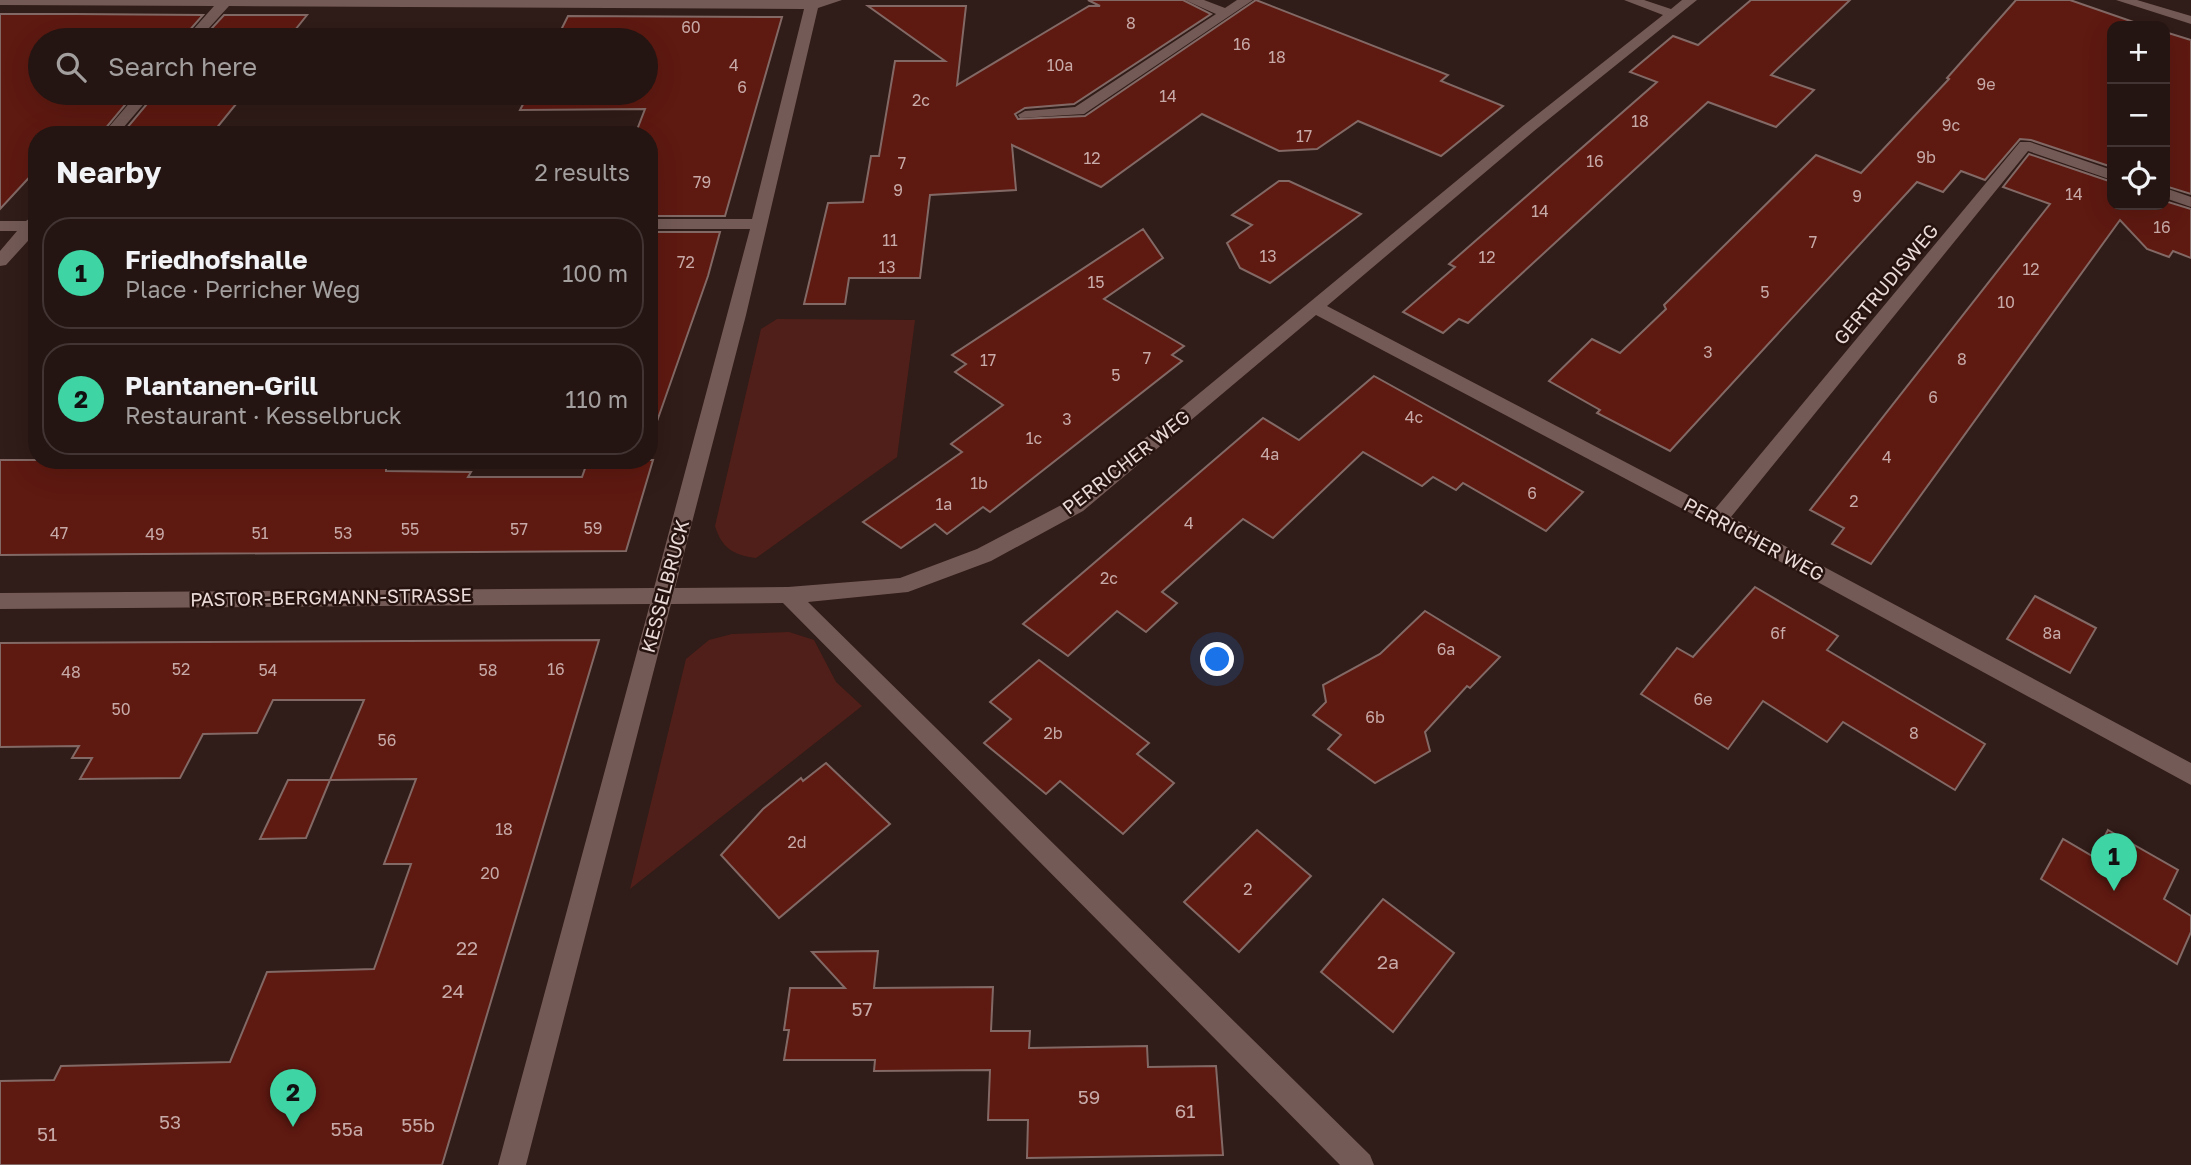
<!DOCTYPE html>
<meta charset="utf-8">
<style>
:root{--surface:#241512;--page:#302220;--text:#f1f3f6;--muted:#a39f9f;--line:#413432;--accent:#3ed4a3}
body{margin:0;font-family:"Golos Text",sans-serif;background:var(--page);color:var(--text)}
.controls{position:absolute;right:21px;top:21px;display:grid;overflow:hidden;border-radius:14px;box-shadow:0 7px 28px #0002}
.controls button{width:63px;height:63px;display:grid;place-items:center;padding:0;border:0;border-bottom:2px solid var(--line);background:var(--surface);color:var(--text);font:35px sans-serif}
.you{position:absolute;left:1218px;top:660px;width:24px;height:24px;margin:-18px;border:5px solid #fff;border-radius:50%;background:#1a73e8;box-shadow:0 0 0 10px #1a73e833}
.badge{display:grid;place-items:center;width:46px;height:46px;border-radius:50%;background:var(--accent);color:#111;font-size:23px;font-weight:700}
.pin{position:absolute;translate:-50% -58px;filter:drop-shadow(0 2px 4px #0008)}
.pin::after{content:'';position:absolute;top:37px;width:24px;height:21px;background:inherit;clip-path:polygon(0 0,100% 0,50% 100%)}
.list{margin:0;padding:0;list-style:none}
h2{display:flex;justify-content:space-between;align-items:center;height:91px;margin:0;padding:0 28px;font-size:30px}
h2 small{font-size:23px;font-weight:400;color:var(--muted)}
.list li{display:grid;grid-template-columns:46px 1fr auto;gap:21px;align-items:center;box-sizing:border-box;height:112px;margin:0 14px 14px;padding:0 14px;border:2px solid var(--line);border-radius:28px}
.list b{display:block;font-size:26px;white-space:nowrap}
.list p{margin:0;font-size:23px;white-space:nowrap;color:var(--muted)}
.list em{font-size:23px;font-style:normal;color:var(--muted)}
.icon{flex:none;width:38px;height:38px;fill:none;stroke:currentColor;stroke-width:2;stroke-linecap:round;stroke-linejoin:round}
.map{position:relative;flex:none;width:2191px;height:1165px;overflow:hidden}
.search{position:absolute;background:var(--surface);box-shadow:0 7px 28px #0002;left:28px;top:28px;width:630px;height:77px;display:flex;align-items:center;gap:18px;box-sizing:border-box;padding:0 24px;border-radius:38px;color:var(--muted);font-size:26px}
.panel{position:absolute;background:var(--surface);box-shadow:0 7px 28px #0002;left:28px;top:126px;width:630px;height:343px;border-radius:28px}
.map>svg:first-child{display:block}
.green{fill:#511f19}
.building{fill:#5e1911;stroke:#826965;stroke-width:2}
.lines{fill:none;stroke-linecap:round;stroke-linejoin:round}
.minor{fill:#735a56;fill-rule:evenodd}
.labels{text-anchor:middle;stroke-width:5;stroke-linejoin:round;paint-order:stroke}
.number-label{font-size:16px;fill:#c7aaa7}
.street-label{font-size:19px;fill:#eadbd9;stroke:#26130f}
.near-number-label{font-size:19px;fill:#c7aaa7}
</style>
<div class="map">
<svg width="2191" height="1165" viewBox="0 0 2191 1165">
<rect width="100%" height="100%" fill="#301c18"/>
<g class="green">
<path d="M777 319 915 320 897 457 756 558C734 555 722 549 715 526L761 329Z"/>
<polygon points="789,632 814,640 836,682 862,706 630,889 686,659 709,640 732,634"/>
</g>
<g class="building">
<polygon points="1088,0 1183,0 1211,14 1074,104 1025,108 1015,114 1018,119 1085,116 1256,0 1448,75 1441,81 1503,106 1441,156 1358,121 1317,149 1279,151 1202,114 1101,187 1012,145 1016,190 930,195 920,278 849,278 845,304 804,304 828,203 863,202 871,156 879,156 895,61 945,61 868,6 966,6 957,85 1089,6 1100,6"/>
<polygon points="1751,0 1850,0 1771,75 1814,90 1776,127 1708,102 1468,323 1459,319 1443,333 1403,312 1455,267 1449,264 1657,82 1630,72 1673,36 1698,45"/>
<polygon points="2016,0 2070,0 2145,26 2112,26 2112,167 2031,140 2020,139 1985,180 1961,171 1943,192 1917,182 1670,451 1597,413 1600,410 1549,381 1592,339 1620,353 1666,309 1664,305 1816,155 1861,173 1949,79 1947,78"/>
<polygon points="0,14 76,14 203,15 181,40 40,40 40,93 135,93 100,135 37,135 37,169 0,209"/>
<polygon points="224,15 307,15 287,40 201,40"/>
<polygon points="568,16 782,17 725,216 649,216 649,135 635,135 645,109 520,110 529,93 646,93 646,40 556,40"/>
<polygon points="2165,32 2191,40 2191,194 2165,186"/>
<polygon points="156,93 245,93 211,135 121,135"/>
<polygon points="2029,154 2112,182 2112,205 2165,205 2165,201 2191,209 2191,258 2173,251 2169,257 2147,249 2120,220 1871,564 1832,544 1844,528 1810,510 2050,204 2003,187"/>
<polygon points="1279,181 1289,181 1361,214 1270,283 1240,268 1227,243 1252,225 1232,215"/>
<polygon points="1143,229 1163,258 1104,299 1184,346 1172,355 1182,361 990,512 983,507 947,534 935,524 901,548 863,522 962,452 951,444 1003,405 955,372 966,364 952,355"/>
<polygon points="649,232 720,232 708,276 655,427 649,426"/>
<polygon points="1374,376 1583,492 1546,531 1463,483 1456,490 1433,477 1422,486 1363,452 1273,538 1243,519 1162,592 1177,603 1146,632 1117,611 1068,656 1023,624 1263,418 1299,440"/>
<polygon points="0,460 386,460 386,471 471,472 468,477 582,477 588,460 653,460 626,551 0,555"/>
<polygon points="1755,587 1838,636 1827,650 1985,744 1955,790 1843,722 1827,742 1763,701 1728,749 1641,694 1677,648 1693,657"/>
<polygon points="2035,596 2096,628 2070,673 2007,639"/>
<polygon points="1425,611 1500,657 1470,688 1467,686 1425,732 1430,751 1375,783 1328,749 1341,735 1313,715 1326,702 1323,685 1380,654"/>
<polygon points="599,640 442,1165 0,1165 0,1081 54,1080 61,1066 230,1062 267,972 374,969 411,864 384,864 416,779 330,780 364,700 273,700 257,733 203,734 180,778 80,779 92,758 72,758 79,746 0,747 0,643"/>
<polygon points="1039,660 1149,743 1137,754 1174,783 1123,834 1060,781 1046,794 984,743 1011,719 990,702"/>
<polygon points="826,763 890,824 779,918 721,855 763,809 801,778 803,781"/>
<polygon points="288,780 330,780 306,838 260,839"/>
<polygon points="1257,830 1311,876 1239,952 1184,902"/>
<polygon points="2108,830 2178,870 2164,899 2191,916 2191,932 2177,964 2041,879 2063,839 2094,857"/>
<polygon points="1383,899 1454,953 1393,1032 1321,972"/>
<polygon points="878,951 874,988 993,987 991,1031 1030,1031 1029,1048 1147,1046 1148,1067 1216,1066 1223,1155 1027,1158 1028,1120 988,1120 990,1070 874,1071 875,1060 784,1060 789,1030 784,1030 790,988 845,988 812,952"/>
</g>
<g class="lines">
<g class="minor">
<polygon points="0,0 842,0 818,8 746,315 675,588 788,587 900,578 977,549 1069,501 1524,125 1663,15 1624,0 1644,0 1671,9 1682,0 1697,0 1534,131 1327,306 1715,509 2020,142 2030,142 2112,170 2112,180 2028,151 1731,517 2191,763 2191,785 1711,524 1316,315 1083,511 991,561 908,592 808,602 1370,1155 1374,1165 1340,1165 783,603 671,604 526,1165 498,1165 650,604 0,609 0,593 654,588 750,229 649,229 649,219 752,219 804,9 229,6 198,40 184,40 214,6 0,5"/>
<polygon points="1185,0 1204,0 1225,8 1237,0 1253,0 1084,114 1020,118 1018,115 1025,111 1075,107 1216,14"/>
<polygon points="2116,0 2137,0 2191,16 2191,24"/>
<polygon points="138,93 153,93 117,135 102,135"/>
<polygon points="2165,188 2191,197 2191,207 2165,198"/>
<polygon points="37,213 37,231 6,265 0,266 0,251 17,231 0,231 0,221 26,221"/>
</g>
</g>
<g class="labels">
<g class="number-label">
<text x="1131" y="29">8</text>
<text x="691" y="33">60</text>
<text x="1242" y="50">16</text>
<text x="1277" y="63">18</text>
<text x="734" y="71">4</text>
<text x="1060" y="71">10a</text>
<text x="1986" y="90">9e</text>
<text x="742" y="93">6</text>
<text x="1168" y="102">14</text>
<text x="921" y="106">2c</text>
<text x="1640" y="127">18</text>
<text x="1951" y="131">9c</text>
<text x="1304" y="142">17</text>
<text x="1926" y="163">9b</text>
<text x="1092" y="164">12</text>
<text x="1595" y="167">16</text>
<text x="902" y="169">7</text>
<text x="702" y="188">79</text>
<text x="898" y="196">9</text>
<text x="2074" y="200">14</text>
<text x="1857" y="202">9</text>
<text x="1540" y="217">14</text>
<text x="2162" y="233">16</text>
<text x="890" y="246">11</text>
<text x="1813" y="248">7</text>
<text x="1268" y="262">13</text>
<text x="1487" y="263">12</text>
<text x="686" y="268">72</text>
<text x="887" y="273">13</text>
<text x="2031" y="275">12</text>
<text x="1096" y="288">15</text>
<text x="1765" y="298">5</text>
<text x="2006" y="308">10</text>
<text x="1708" y="358">3</text>
<text x="1147" y="364">7</text>
<text x="1962" y="365">8</text>
<text x="988" y="366">17</text>
<text x="1116" y="381">5</text>
<text x="1933" y="403">6</text>
<text x="1414" y="423">4c</text>
<text x="1067" y="425">3</text>
<text x="1034" y="444">1c</text>
<text x="1270" y="460">4a</text>
<text x="1887" y="463">4</text>
<text x="979" y="489">1b</text>
<text x="1532" y="499">6</text>
<text x="1854" y="507">2</text>
<text x="944" y="510">1a</text>
<text x="1189" y="529">4</text>
<text x="593" y="534">59</text>
<text x="410" y="535">55</text>
<text x="519" y="535">57</text>
<text x="59" y="539">47</text>
<text x="260" y="539">51</text>
<text x="343" y="539">53</text>
<text x="155" y="540">49</text>
<text x="1109" y="584">2c</text>
<text x="1778" y="639">6f</text>
<text x="2052" y="639">8a</text>
<text x="1446" y="655">6a</text>
<text x="181" y="675">52</text>
<text x="556" y="675">16</text>
<text x="268" y="676">54</text>
<text x="488" y="676">58</text>
<text x="71" y="678">48</text>
<text x="1703" y="705">6e</text>
<text x="121" y="715">50</text>
<text x="1375" y="723">6b</text>
<text x="1053" y="739">2b</text>
<text x="1914" y="739">8</text>
<text x="387" y="746">56</text>
<text x="504" y="835">18</text>
<text x="797" y="848">2d</text>
<text x="490" y="879">20</text>
<text x="1248" y="895">2</text>
</g>
<g class="street-label">
<text transform="translate(1886 284) rotate(-50)" y="7">GERTRUDISWEG</text>
<text transform="translate(1126 462) rotate(-38)" y="7">PERRICHER WEG</text>
<text transform="translate(1754 539) rotate(28)" y="7">PERRICHER WEG</text>
<text transform="translate(665 586) rotate(-75)" y="7">KESSELBRUCK</text>
<text transform="translate(331 597) rotate(-1)" y="7">PASTOR-BERGMANN-STRASSE</text>
</g>
<g class="near-number-label">
<text x="467" y="955">22</text>
<text x="1388" y="969">2a</text>
<text x="453" y="998">24</text>
<text x="862" y="1016">57</text>
<text x="1089" y="1104">59</text>
<text x="1185" y="1118">61</text>
<text x="170" y="1129">53</text>
<text x="418" y="1132">55b</text>
<text x="347" y="1136">55a</text>
<text x="47" y="1141">51</text>
</g>
</g>
</svg>
<div class="controls">
<button>+</button>
<button>−</button>
<button><svg class="icon" aria-label="locate" viewBox="0 0 24 24"><circle cx="12" cy="12" r="6"/><path d="M12 2v4M12 18v4M2 12h4M18 12h4"/></svg></button>
</div>
<div class="you"></div>
<div class="pin badge" style="left:2114px;top:891px">1</div>
<div class="pin badge" style="left:293px;top:1127px">2</div>
<div class="search"><svg class="icon" aria-label="search" viewBox="0 0 24 24"><circle cx="10" cy="10" r="6"/><path d="M15 15l6 6"/></svg>Search here</div>
<section class="panel">
<h2>Nearby<small>2 results</small></h2>
<ul class="list">
<li><span class="badge">1</span><div><b>Friedhofshalle</b><p>Place · Perricher Weg</p></div><em>100 m</em></li>
<li><span class="badge">2</span><div><b>Plantanen-Grill</b><p>Restaurant · Kesselbruck</p></div><em>110 m</em></li>
</ul>
</section>
</div>
